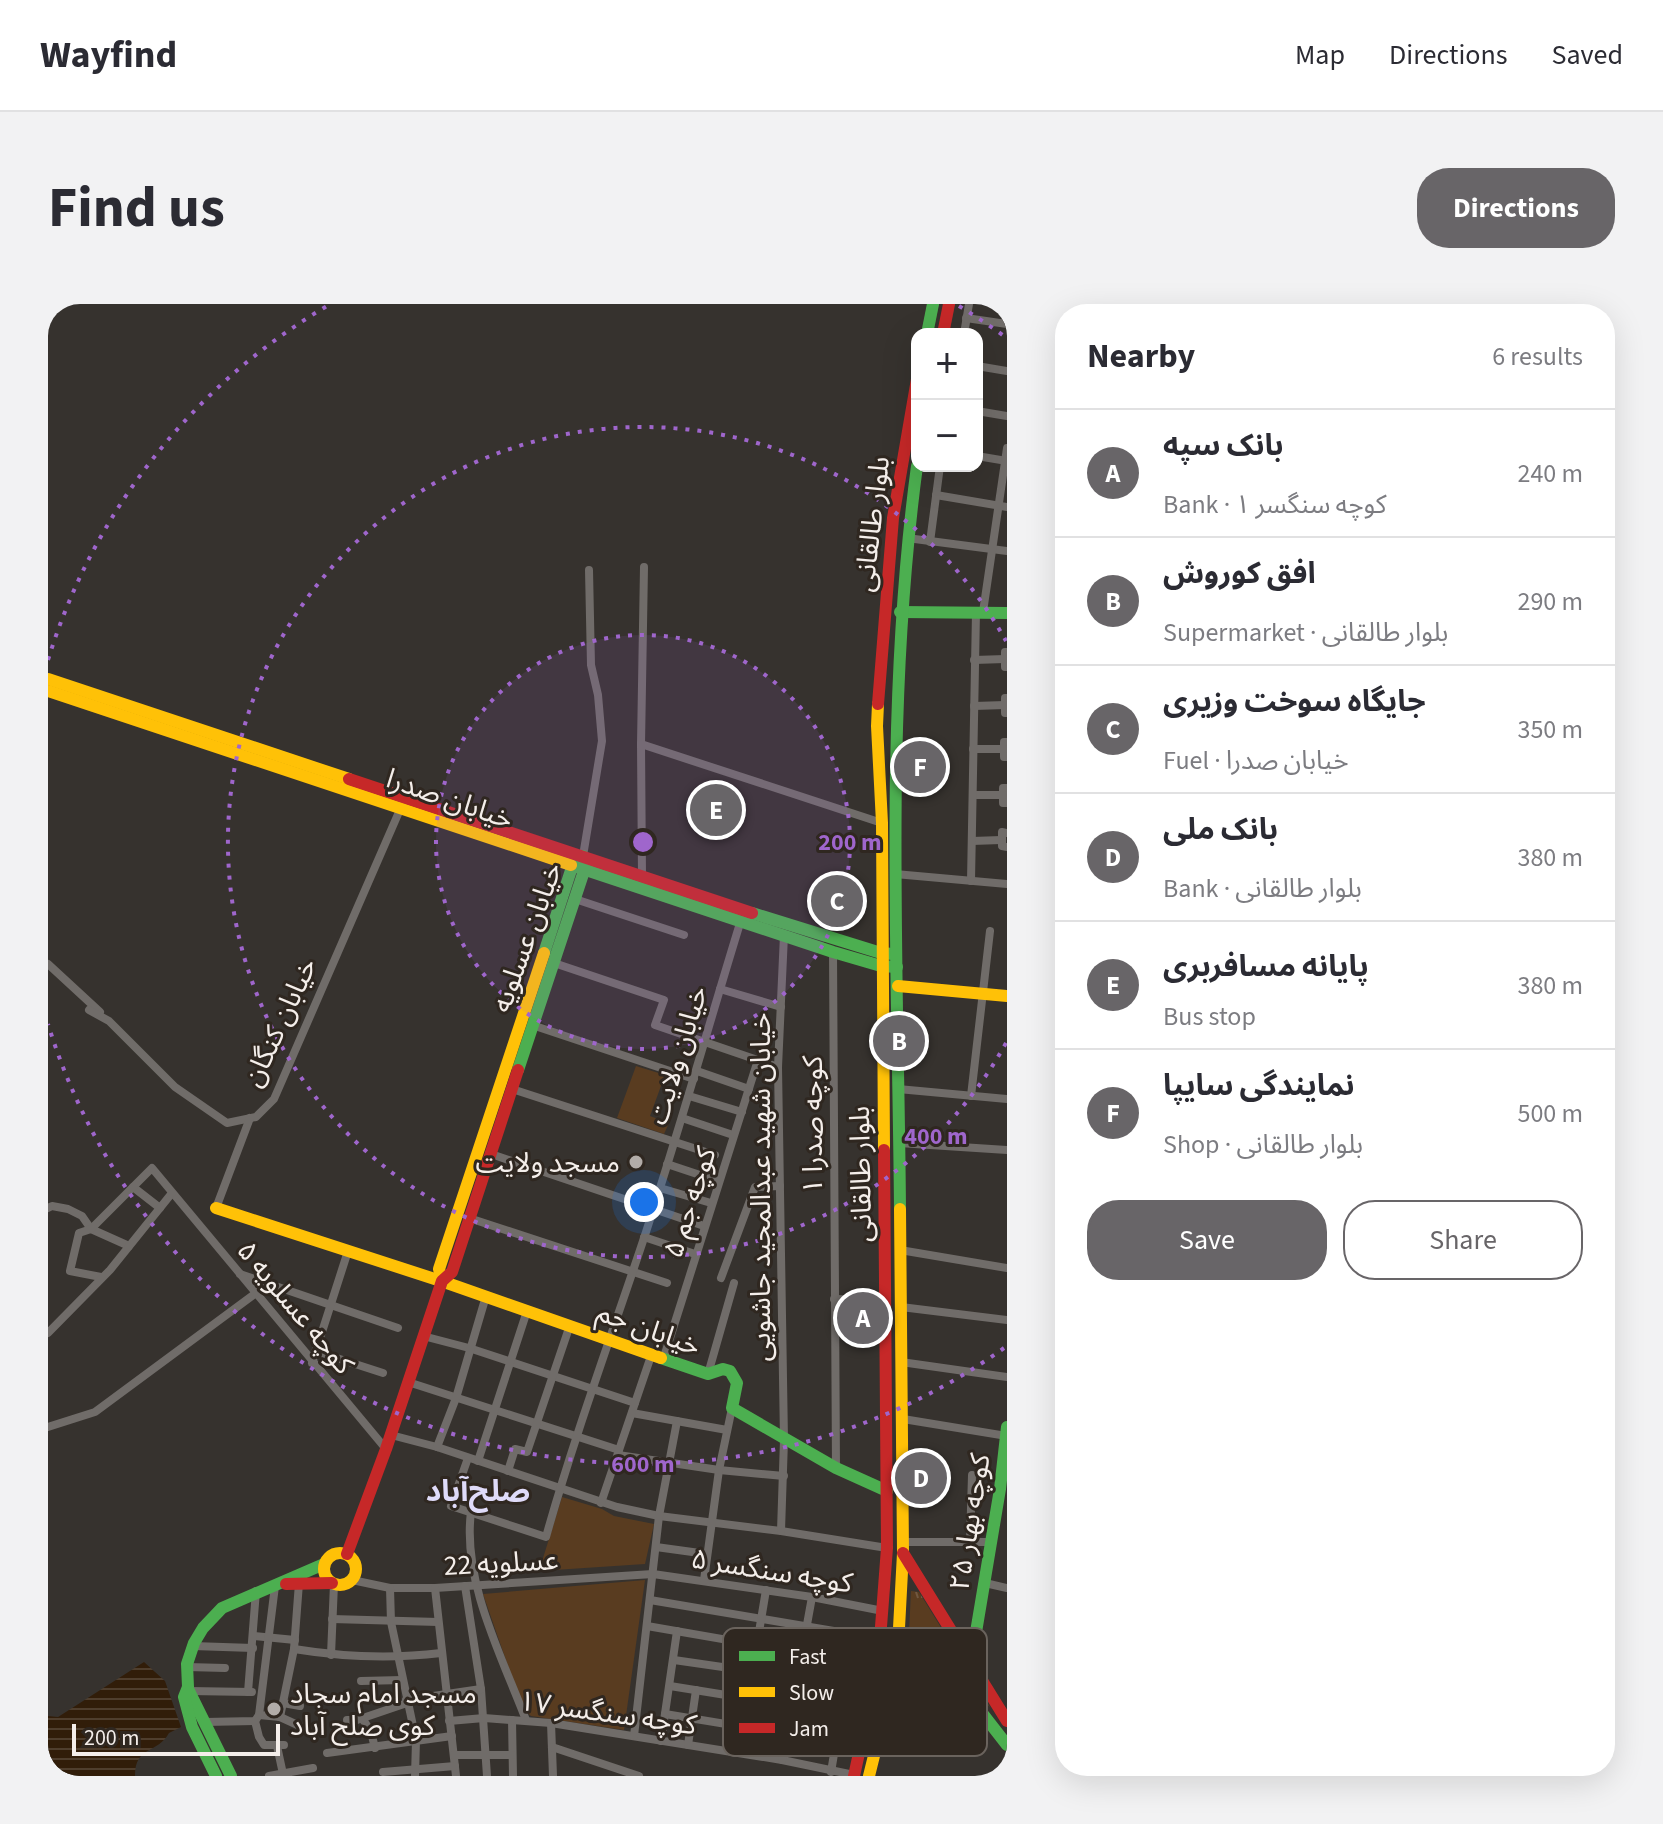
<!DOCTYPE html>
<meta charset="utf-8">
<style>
:root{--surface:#fff;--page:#f2f2f3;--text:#2b2b33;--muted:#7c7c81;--line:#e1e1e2;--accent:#686568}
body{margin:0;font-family:"Source Sans 3","Noto Sans Arabic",sans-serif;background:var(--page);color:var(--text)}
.controls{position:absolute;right:24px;top:24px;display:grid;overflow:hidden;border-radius:16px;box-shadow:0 8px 32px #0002}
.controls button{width:72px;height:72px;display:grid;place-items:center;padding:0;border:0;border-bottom:2px solid var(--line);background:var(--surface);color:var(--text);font:40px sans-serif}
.scale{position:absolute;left:24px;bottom:20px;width:208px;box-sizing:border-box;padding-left:8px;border:4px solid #f4eeea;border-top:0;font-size:22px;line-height:28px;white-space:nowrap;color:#f4eeea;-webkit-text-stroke:6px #2f2720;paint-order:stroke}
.you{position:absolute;left:596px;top:898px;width:28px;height:28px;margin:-20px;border:6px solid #fff;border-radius:50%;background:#1a73e8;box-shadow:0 0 0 12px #1a73e833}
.badge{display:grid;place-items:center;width:52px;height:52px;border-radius:50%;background:var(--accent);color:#fff;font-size:26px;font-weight:700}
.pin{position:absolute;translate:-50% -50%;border:4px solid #fff;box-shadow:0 2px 8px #0006}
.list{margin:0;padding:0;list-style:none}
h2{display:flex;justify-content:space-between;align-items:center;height:104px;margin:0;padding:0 32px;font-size:34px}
h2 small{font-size:26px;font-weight:400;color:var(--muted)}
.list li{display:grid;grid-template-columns:52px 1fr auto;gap:24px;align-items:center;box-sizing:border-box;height:128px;padding:0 32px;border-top:2px solid var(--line)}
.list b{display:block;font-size:30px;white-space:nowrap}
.list p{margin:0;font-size:26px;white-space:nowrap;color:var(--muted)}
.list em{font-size:26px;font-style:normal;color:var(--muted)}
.actions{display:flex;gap:16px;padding:24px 32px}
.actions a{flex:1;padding:18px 0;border:2px solid var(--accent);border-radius:32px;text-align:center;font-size:28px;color:var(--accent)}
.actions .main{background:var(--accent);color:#fff}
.map{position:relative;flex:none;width:959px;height:1472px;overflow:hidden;border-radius:32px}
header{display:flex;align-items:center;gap:48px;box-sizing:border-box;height:112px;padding:0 40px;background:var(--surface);border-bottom:2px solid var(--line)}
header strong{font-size:38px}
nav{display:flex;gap:44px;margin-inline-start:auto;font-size:28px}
.intro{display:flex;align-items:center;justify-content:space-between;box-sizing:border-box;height:192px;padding:0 48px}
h1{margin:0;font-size:56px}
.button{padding:20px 36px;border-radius:32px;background:var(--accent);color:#fff;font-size:28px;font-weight:700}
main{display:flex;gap:48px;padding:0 48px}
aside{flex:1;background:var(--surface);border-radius:32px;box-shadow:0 8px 32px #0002}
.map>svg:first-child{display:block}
.grass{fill:url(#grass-tufts)}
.park{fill:#593c20}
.water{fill:url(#water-rules)}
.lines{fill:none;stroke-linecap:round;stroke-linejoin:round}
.street{stroke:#706c69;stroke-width:8}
.fast{stroke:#4caf50;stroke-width:12}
.slow{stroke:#ffc107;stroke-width:12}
.jam{stroke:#c62828;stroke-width:12}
.ring{fill:none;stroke:#9f66cc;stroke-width:4;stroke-dasharray:4 8}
.poi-dot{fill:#b2aca8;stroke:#2f2720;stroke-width:3}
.labels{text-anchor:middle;stroke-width:6;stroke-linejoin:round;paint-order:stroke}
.street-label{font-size:28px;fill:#f4eeea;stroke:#2f2720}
.poi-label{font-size:28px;fill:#f4eeea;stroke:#2f2720;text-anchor:end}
.neighbourhood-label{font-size:30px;font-weight:bold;fill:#dfdbf9;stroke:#2f2720}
.key{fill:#2f2720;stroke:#6a635d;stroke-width:2}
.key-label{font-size:22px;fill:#f4eeea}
.centre{fill:#9f66cc;stroke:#2f2720;stroke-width:4}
.ring-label{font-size:24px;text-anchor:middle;font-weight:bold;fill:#9f66cc;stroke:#2f2720;stroke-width:6;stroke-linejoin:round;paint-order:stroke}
</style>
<header>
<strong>Wayfind</strong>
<nav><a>Map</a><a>Directions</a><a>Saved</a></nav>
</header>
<div class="intro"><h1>Find us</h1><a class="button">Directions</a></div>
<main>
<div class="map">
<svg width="959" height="1472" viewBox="0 0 959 1472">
<defs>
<pattern id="grass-tufts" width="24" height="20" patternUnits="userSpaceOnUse" patternTransform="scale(2)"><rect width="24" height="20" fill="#593c20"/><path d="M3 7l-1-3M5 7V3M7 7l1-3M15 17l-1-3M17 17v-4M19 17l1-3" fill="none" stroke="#715841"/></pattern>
<pattern id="water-rules" width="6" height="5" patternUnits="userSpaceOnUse" patternTransform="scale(2)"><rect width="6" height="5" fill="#311d09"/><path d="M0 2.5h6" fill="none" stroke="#4f3e2d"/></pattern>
</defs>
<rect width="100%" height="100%" fill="#36322e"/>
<polygon class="grass" points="863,1287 871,1288 942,1403 925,1390 853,1377 861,1330"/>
<g class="park">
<polygon points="588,762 617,771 602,812 621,819 616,830 569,814"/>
<polygon points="514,1193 554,1205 566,1212 606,1220 597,1260 491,1267"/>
<polygon points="597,1276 576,1426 483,1412 475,1405 435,1290"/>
</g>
<path class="water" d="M96 1358 117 1377 133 1423 121 1429C110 1450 87 1441 87 1472H0V1412L10 1413Z"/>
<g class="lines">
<g class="street">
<polyline points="918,14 959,20"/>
<polyline points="916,30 921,0"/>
<polyline points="929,62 959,67"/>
<polyline points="929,107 959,112"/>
<polyline points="929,152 959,157"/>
<polyline points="888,191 959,203"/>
<polyline points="859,234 959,247"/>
<polyline points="882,238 892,162"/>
<polyline points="935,308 959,144"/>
<polyline points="959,348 957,348 957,363 959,363"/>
<polyline points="926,356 957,355"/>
<polyline points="959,394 957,394 957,409 959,409"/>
<polyline points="926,402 957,401"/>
<polyline points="959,438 956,438 956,453 959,453"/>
<polyline points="593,440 596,263"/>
<polyline points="925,445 956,445"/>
<polyline points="959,484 955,484 955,499 959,499"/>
<polyline points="925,491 955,491"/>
<polyline points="959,529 954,528 954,542 959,543"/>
<polyline points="924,537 953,536"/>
<polyline points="535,552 554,437 550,391 543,361 541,266"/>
<polyline points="847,570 959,580"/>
<polyline points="594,572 593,440 834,519"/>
<polyline points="923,577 928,308"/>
<polyline points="527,595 636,631"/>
<polyline points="785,648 788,1164"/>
<polyline points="506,659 616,696 607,721 730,763"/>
<polyline points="0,660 52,708"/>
<polyline points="672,685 733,703"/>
<polyline points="41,706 61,717 127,783 179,819 208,813 226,795 354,501"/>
<polyline points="484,721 646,775"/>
<polyline points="649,767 701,785"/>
<polyline points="464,785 667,851"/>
<polyline points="850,785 959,795"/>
<polyline points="641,792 694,808"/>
<polyline points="923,792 942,627"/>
<polyline points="634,814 685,831"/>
<polyline points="851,839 959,846"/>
<polyline points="443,850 656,922"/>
<polyline points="619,860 670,877"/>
<polyline points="85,883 112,904"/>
<polyline points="612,884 663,899"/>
<polyline points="0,904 4,902 20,905 34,912 43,925 81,942"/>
<polyline points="168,904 202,814"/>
<polyline points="421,914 619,979"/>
<polyline points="596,933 647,950"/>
<polyline points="852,946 959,964"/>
<polyline points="192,970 350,1024"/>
<polyline points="53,973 22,967 31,929 43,925 104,864 338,1145"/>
<polyline points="673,974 707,883 732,882"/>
<polyline points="786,995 837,996"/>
<polyline points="853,1003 959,1016"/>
<polyline points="0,1029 62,966 124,889"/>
<polyline points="375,1032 421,1044 587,1099"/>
<polyline points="267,1047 335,1069"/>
<polyline points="616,1053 710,756"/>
<polyline points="853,1058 959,1073"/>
<polyline points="264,1059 300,947"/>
<polyline points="660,1070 686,979"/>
<polyline points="360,1078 571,1146"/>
<polyline points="584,1109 679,1126"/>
<polyline points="855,1115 959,1132"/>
<polyline points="0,1123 47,1108 208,989"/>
<polyline points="343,1131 389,1143 569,1203 611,1212 733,1227 839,1244"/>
<polyline points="389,1143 408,1094 438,992"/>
<polyline points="570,1151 671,1166 736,1172"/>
<path d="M420 1154 403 1202 498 1233C526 1133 562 1036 595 937 630 831 660 723 693 616"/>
<polyline points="430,1157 479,1007"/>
<polyline points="460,1167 467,1145 479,1148 522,1021"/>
<polyline points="553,1199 604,1049"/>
<path d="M423 1208C414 1277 454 1353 478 1416"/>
<polyline points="733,1227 736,1136 730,763 736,631"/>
<polyline points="855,1238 943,1238"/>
<polyline points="922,1238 924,1171"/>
<polyline points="608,1243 659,1250"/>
<polyline points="304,1276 342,1284 387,1284 605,1270 764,1293 835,1307"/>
<polyline points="656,1276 671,1166 684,1104"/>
<polyline points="937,1279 959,1284"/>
<polyline points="417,1282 433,1385 439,1472"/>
<polyline points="342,1284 343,1318 368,1436 367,1472"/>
<polyline points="387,1284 408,1472"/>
<polyline points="602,1296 833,1335"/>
<polyline points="284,1315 390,1318"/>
<polyline points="599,1322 830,1362"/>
<polyline points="206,1332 247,1336"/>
<polyline points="709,1340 718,1286"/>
<polyline points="145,1342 205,1344"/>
<path d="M246 1345C295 1353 343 1355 393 1349"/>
<polyline points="754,1348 764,1293"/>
<polyline points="283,1351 286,1280"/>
<polyline points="626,1356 757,1375 825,1389"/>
<polyline points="801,1357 806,1329"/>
<polyline points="139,1363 177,1364"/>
<polyline points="313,1377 354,1376"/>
<polyline points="622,1382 784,1408"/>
<polyline points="141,1387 204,1388"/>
<polyline points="200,1388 208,1287"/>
<polyline points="679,1391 688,1337"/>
<polyline points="358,1396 433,1385"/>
<polyline points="725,1398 734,1344"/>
<polyline points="235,1399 252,1402"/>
<polyline points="752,1402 761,1349"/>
<polyline points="617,1410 788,1438 783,1468"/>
<polyline points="211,1411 227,1282"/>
<polyline points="232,1413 246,1345 251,1279"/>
<polyline points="314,1414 323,1428 327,1444"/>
<polyline points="299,1416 309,1416 359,1399"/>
<polyline points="464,1416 465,1472"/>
<polyline points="207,1417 211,1433 216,1441 236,1441"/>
<polyline points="401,1417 436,1414 503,1419 734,1456 806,1471"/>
<polyline points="157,1418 207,1417 211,1411 232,1413 254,1423"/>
<polyline points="503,1419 505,1472"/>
<polyline points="586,1432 611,1212 629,1117"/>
<polyline points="613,1437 629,1327"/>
<polyline points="640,1441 648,1386"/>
<polyline points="229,1442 235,1470"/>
<polyline points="504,1443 591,1472"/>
<polyline points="279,1449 404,1432"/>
<polyline points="688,1449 696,1393"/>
<polyline points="406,1451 464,1451"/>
<polyline points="734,1456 743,1401"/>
<polyline points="335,1468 407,1462"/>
<polyline points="221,1472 265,1464"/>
</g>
<g class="fast">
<polyline points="879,30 885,0"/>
<polyline points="852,308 959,309"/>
<polyline points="523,561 785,648 833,662 849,663"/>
<polyline points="704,609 833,649 845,650"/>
<polyline points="470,766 537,564 535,552 525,560 496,649"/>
<path d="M852 905C850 657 836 408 869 162"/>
<polyline points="613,1054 660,1070 675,1065 682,1067 689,1079 684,1104 788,1164 839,1187"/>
<polyline points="923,1358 952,1185 959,1123"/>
<polyline points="843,1383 927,1400 959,1441"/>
<polyline points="141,1387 183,1472"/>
<polyline points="168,1472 144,1423 136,1393 140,1383 139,1360 146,1339 155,1324 174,1304 276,1260"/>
</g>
<g class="slow">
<polyline points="0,375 301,475"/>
<polyline points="0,387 523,561"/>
<polyline points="830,400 829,422 834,519 836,846"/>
<polyline points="850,682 959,692"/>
<polyline points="168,904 399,979 613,1054"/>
<polyline points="394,977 391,965 496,649"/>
<circle cx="292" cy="1265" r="16"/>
<polyline points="821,1472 843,1383 851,1324 855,1249 852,905"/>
</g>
<g class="jam">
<polyline points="895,30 901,0"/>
<polyline points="830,400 845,214 869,75"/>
<polyline points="301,475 704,609"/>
<polyline points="855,1249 959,1417"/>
<polyline points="299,1250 338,1145 394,977 404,968 470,766"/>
<polyline points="238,1280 284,1279"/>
<polyline points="806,1472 830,1362 839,1244 836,846"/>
</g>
</g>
<circle cx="595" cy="538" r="207" fill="#9f66cc" fill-opacity=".12"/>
<g class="ring">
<circle cx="595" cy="538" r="207"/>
<path d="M958 739A415 415 0 1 1 958 337"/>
<path d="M956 1044A622 622 0 0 1 0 720M0 356A622 622 0 0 1 279 2M911 2A622 622 0 0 1 956 32"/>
</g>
<g class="poi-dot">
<circle cx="588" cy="858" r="8"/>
<circle cx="226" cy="1405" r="8"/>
</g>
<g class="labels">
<g class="street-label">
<text transform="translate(823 220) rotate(-83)" y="10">بلوار طالقانی</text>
<text transform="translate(402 494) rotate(19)" y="10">خیابان صدرا</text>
<text transform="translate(478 633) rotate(-70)" y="10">خیابان عسلویه</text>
<text transform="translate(231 718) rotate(-65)" y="10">خیابان کنگان</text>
<text transform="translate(629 751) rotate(-73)" y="10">خیابان ولایت</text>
<text transform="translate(764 821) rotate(-90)" y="10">کوچه صدرا ۱</text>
<text transform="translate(812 870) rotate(-91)" y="10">بلوار طالقانی</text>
<text transform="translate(712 883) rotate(-90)" y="10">خیابان شهید عبدالمجید جاشویی</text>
<text transform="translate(641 898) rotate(-72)" y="10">کوچه جم ۵</text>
<text transform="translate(248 1003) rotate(50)" y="10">کوچه عسلویه ۵</text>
<text transform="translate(601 1024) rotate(20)" y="10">خیابان جم</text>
<text transform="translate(921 1218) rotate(-81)" y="10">کوچه بهار ۲۵</text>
<text transform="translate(453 1258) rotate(-3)" y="10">عسلویه 22</text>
<text transform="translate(724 1266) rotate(9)" y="10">کوچه سنگسر ۵</text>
<text transform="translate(560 1408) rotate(8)" y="10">کوچه سنگسر ۱۷</text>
</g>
<g class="poi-label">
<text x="572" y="868">مسجد ولایت</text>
<text x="242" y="1399" text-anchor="start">مسجد امام سجاد<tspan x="242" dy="32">کوی صلح آباد</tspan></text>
</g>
<g class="neighbourhood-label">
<text x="430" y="1197">صلح‌آباد</text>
</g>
</g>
<rect x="675" y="1324" width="264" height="128" rx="12" class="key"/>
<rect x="691" y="1347" width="36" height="10" fill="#4caf50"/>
<rect x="691" y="1383" width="36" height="10" fill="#ffc107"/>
<rect x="691" y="1419" width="36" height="10" fill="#c62828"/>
<g class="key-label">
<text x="741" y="1360">Fast</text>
<text x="741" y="1396">Slow</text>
<text x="741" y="1432">Jam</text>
</g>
<circle cx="595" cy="538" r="12" class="centre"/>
<g class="ring-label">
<text x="802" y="546">200 m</text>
<text x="888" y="840">400 m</text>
<text x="595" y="1168">600 m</text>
</g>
</svg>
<div class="controls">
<button>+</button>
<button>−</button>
</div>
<div class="scale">200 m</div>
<div class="you"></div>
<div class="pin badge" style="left:815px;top:1014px">A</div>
<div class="pin badge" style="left:851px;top:737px">B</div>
<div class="pin badge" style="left:789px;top:597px">C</div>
<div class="pin badge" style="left:873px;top:1174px">D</div>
<div class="pin badge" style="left:668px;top:506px">E</div>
<div class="pin badge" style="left:872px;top:463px">F</div>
</div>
<aside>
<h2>Nearby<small>6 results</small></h2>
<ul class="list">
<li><span class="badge">A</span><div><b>بانک سپه</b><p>Bank · کوچه سنگسر ۱</p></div><em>240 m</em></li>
<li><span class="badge">B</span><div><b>افق کوروش</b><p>Supermarket · بلوار طالقانی</p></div><em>290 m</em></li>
<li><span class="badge">C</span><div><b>جایگاه سوخت وزیری</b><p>Fuel · خیابان صدرا</p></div><em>350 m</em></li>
<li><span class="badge">D</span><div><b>بانک ملی</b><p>Bank · بلوار طالقانی</p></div><em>380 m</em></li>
<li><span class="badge">E</span><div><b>پایانه مسافربری</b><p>Bus stop</p></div><em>380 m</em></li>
<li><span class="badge">F</span><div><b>نمایندگی سایپا</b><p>Shop · بلوار طالقانی</p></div><em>500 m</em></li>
</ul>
<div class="actions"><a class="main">Save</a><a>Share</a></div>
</aside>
</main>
